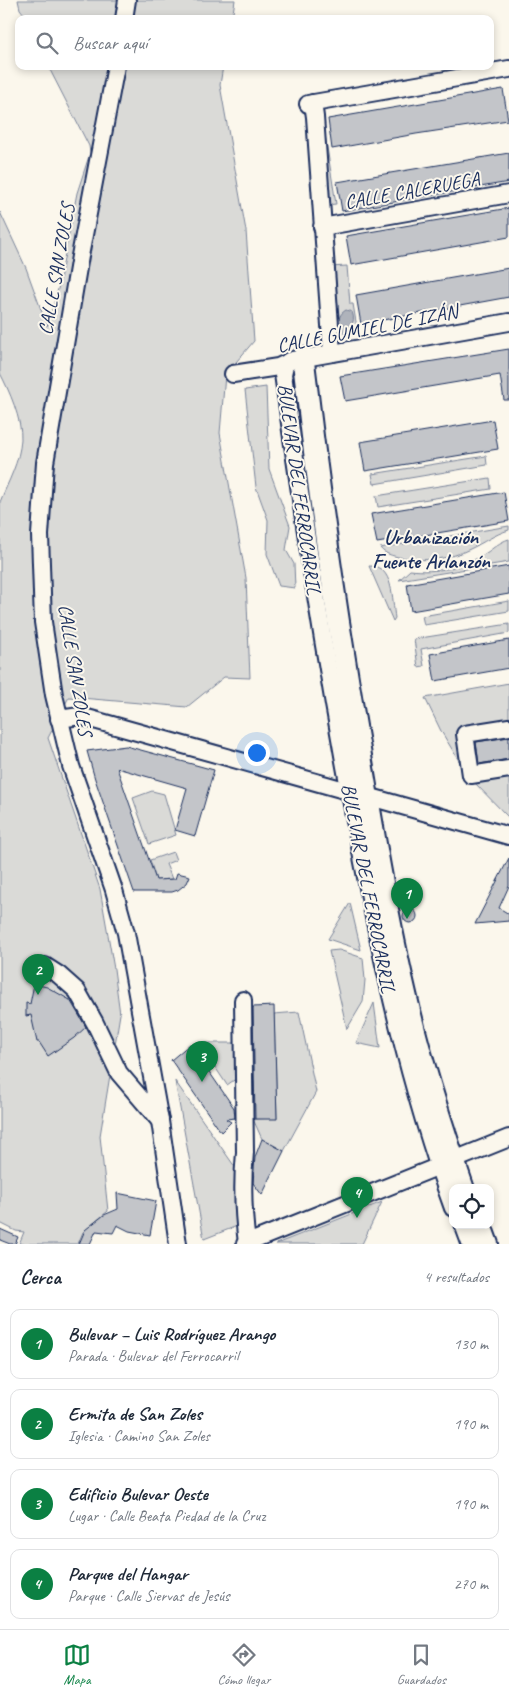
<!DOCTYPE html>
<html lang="es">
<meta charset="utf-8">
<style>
:root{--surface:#fff;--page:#f6f6f7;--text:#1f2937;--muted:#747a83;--line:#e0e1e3;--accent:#0b8043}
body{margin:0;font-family:Caveat,sans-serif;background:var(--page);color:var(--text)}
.controls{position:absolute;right:15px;bottom:15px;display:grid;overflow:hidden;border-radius:10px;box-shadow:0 2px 8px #0003}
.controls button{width:45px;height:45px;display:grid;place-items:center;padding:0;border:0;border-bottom:1px solid var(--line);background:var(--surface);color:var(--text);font:25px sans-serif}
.you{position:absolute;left:256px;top:752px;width:18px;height:18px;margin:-12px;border:4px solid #fff;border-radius:50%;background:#1a73e8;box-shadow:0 0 0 8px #1a73e833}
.badge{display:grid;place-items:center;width:32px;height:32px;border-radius:50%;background:var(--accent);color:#fff;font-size:16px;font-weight:700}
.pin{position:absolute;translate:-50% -41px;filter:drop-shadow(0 1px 2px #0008)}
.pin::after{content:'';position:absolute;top:26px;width:18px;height:15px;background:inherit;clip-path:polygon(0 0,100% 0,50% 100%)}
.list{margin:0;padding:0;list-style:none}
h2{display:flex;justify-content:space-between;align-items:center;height:65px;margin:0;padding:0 20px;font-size:21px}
h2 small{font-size:16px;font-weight:400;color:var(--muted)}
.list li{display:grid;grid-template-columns:32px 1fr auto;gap:15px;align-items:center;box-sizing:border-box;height:70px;margin:0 10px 10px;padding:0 10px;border:1px solid var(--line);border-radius:10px}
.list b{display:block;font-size:19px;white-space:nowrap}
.list p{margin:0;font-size:16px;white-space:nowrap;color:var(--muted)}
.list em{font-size:16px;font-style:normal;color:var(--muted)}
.icon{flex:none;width:28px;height:28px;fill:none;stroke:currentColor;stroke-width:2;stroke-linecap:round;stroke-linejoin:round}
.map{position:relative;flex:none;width:509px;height:1244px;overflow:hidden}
.search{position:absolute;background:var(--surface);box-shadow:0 2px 8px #0003;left:15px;right:15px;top:15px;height:55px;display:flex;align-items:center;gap:12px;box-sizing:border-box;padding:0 18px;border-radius:10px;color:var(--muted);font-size:19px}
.sheet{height:385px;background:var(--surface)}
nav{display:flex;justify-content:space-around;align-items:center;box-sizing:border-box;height:70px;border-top:1px solid var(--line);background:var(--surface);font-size:14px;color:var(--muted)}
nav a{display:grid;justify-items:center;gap:2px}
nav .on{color:var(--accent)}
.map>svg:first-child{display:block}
.green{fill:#dadad7;stroke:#7a849a}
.water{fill:#afb3bb;stroke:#747e96}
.building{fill:#c3c5c9;stroke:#1b2f5e}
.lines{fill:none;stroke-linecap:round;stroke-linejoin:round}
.minor-casing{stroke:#1b2f5e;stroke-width:20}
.major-casing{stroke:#1b2f5e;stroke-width:25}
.minor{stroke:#fbf7ec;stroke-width:16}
.major{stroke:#fbf7ec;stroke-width:21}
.labels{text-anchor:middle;stroke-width:4;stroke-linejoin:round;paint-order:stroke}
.street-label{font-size:20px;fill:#1b2f5e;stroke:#fbf7ec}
.neighbourhood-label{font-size:21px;font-weight:bold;fill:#1b2f5e;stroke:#fbf7ec}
</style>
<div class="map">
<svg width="509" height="1244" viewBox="0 0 509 1244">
<rect width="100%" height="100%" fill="#fbf7ec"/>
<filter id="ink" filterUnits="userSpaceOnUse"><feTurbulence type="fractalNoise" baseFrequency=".02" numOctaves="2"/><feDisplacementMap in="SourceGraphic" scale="10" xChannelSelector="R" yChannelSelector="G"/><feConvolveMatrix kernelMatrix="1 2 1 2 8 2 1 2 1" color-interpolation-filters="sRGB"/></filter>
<g filter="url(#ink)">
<g class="green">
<polygon points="18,0 235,0 232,19 28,19 20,9"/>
<path d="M48 66H223L220 85 246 231 254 341 225 375 220 433 246 578 250 678 224 677 187 707 69 697 48 738 100 889 114 969 120 1014 100 1136 108 1211 83 1232 78 1244H19L24 1232 16 1231 0 1223V502C8 482 20 461 21 439 22 420 9 390 0 373V212L26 268 47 326 58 289 77 193 90 153 89 146Z"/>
<polygon points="322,116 336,204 326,205"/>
<polygon points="347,266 350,304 353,304 358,334 334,338 329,267"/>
<polygon points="266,387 269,469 290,526 286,550 294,564 295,588 279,586 267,554 268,520 256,487 245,390"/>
<polygon points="486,456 487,465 374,484 372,474"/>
<polygon points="490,478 491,489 378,507 376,496"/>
<path d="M509 526V530C495 534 483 543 470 549 450 559 427 562 405 558 397 557 385 555 380 548Z"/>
<path d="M509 539V562L399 580 410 570C436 573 464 568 486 553 494 548 499 542 509 539Z"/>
<path d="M369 566C394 565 392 600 395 618L393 621Z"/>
<polygon points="509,601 509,611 424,625 422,616"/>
<polygon points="509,624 509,633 421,649 424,666 418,667 414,639"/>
<polygon points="509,683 509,720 459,728 467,774 441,731 425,698"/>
<polygon points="509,773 509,818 471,779"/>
<polygon points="152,791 164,794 176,835 149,844 133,798"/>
<polygon points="173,852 176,860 166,864 172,879 156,880 150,860"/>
<polygon points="350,903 361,950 328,939"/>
<polygon points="339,950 363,958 365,980 363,1002 347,1029 329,951"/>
<polygon points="374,1003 380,1048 356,1043"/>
<polygon points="299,1012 316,1092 284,1151 262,1139 253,1119 277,1118 274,1014"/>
<polygon points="199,1043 237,1043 237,1078 227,1085"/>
<polygon points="175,1081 235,1167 237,1226 204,1239"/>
<polygon points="382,1202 362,1244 276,1244"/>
</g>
<path class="water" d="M346 310 352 312C357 325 348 324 345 334L341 336 338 333C337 325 338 314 346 310Z"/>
<g class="building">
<polygon points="503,89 508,120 416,134 332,149 328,119"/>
<polygon points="509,153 509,182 342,211 337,182"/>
<polygon points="509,208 509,237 351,265 346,236"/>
<polygon points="509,268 509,297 361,324 356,295"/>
<polygon points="509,349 509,400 504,400 500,375 345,401 340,376"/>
<polygon points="493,420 498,449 365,471 360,442"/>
<polygon points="504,492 509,521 377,543 371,514"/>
<polygon points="509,566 509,594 411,611 407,584"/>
<polygon points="509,640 509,668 435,681 430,654"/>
<polygon points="509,737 509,759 479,764 476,742"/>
<polygon points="126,746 214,770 195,836 175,830 187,788 117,768 156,880 175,879 177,873 190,876 187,883 178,890 172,892 134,892 95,779 87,751"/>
<polygon points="509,858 509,886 499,908 509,914 509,921 475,924"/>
<circle cx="410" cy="916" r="7"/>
<polygon points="34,984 47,987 70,1000 86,1027 74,1038 48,1056 39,1042 37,1042 31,1015 26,1016 26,1003 30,1004"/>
<polygon points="274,1006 277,1119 255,1119 253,1007"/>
<polygon points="190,1044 234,1108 235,1118 226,1119 231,1122 221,1132 171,1060"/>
<polygon points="262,1139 284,1151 262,1195 253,1183 255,1157"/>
<polygon points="117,1193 156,1201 150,1235 129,1231 117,1225 113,1233 96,1231 90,1244 79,1244 85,1230 104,1215 118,1209"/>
<polygon points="0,1229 18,1237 15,1244 10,1244 0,1240"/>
</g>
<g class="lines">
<defs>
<g id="minor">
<polyline points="124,19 127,0"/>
<polyline points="116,66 80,256 45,463 40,535 43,622 54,695 71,766 114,890 126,933 160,1121 178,1244"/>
<polyline points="313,103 315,117 332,353"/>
<polyline points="308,104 509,69"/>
<polyline points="322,227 509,194"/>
<path d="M289 361 285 365 283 374C304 527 328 679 357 831 381 958 408 1085 453 1208"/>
<polyline points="233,374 278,367 293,360 509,322"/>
<polyline points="59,719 80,716 355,793"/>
<polyline points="509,727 465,734 471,775 509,769"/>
<polyline points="367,796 509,836"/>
<polyline points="45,966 59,975 77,991 95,1023 119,1073 160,1121"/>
<path d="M243 1000 245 1152C242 1183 243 1213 247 1243"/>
<polyline points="483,1225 490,1244"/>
<polyline points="245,1244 509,1138"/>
</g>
<g id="major">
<path d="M303 358C318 487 336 614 358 741 374 837 390 935 414 1029 428 1083 445 1135 463 1188"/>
<polyline points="466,1225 473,1244"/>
</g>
</defs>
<use href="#minor" class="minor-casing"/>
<use href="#major" class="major-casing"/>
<use href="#minor" class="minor"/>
<use href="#major" class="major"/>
</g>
</g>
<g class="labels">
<g class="street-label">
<text transform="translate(412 190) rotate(-10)" y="7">CALLE CALERUEGA</text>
<text transform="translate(56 269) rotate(-80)" y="7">CALLE SAN ZOLES</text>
<text transform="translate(367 328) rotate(-11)" y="7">CALLE GUMIEL DE IZÁN</text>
<text transform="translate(300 489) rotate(82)" y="7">BULEVAR DEL FERROCARRIL</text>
<text transform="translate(76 670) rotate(81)" y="7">CALLE SAN ZOLES</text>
<text transform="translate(369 888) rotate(79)" y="7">BULEVAR DEL FERROCARRIL</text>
</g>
<g class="neighbourhood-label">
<text x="431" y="544">Urbanización<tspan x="431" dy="24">Fuente Arlanzón</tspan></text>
</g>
</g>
</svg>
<div class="controls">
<button><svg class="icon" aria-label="locate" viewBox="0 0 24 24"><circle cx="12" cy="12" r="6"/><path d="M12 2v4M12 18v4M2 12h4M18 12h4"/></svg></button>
</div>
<div class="you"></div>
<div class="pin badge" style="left:407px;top:919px">1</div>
<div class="pin badge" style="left:38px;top:995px">2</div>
<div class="pin badge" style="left:202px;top:1082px">3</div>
<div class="pin badge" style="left:357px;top:1218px">4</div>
<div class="search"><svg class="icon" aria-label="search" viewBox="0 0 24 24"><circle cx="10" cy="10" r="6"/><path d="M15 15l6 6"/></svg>Buscar aquí</div>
</div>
<section class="sheet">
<h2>Cerca<small>4 resultados</small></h2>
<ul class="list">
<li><span class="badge">1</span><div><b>Bulevar – Luis Rodríguez Arango</b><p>Parada · Bulevar del Ferrocarril</p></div><em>130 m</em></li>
<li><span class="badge">2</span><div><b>Ermita de San Zoles</b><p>Iglesia · Camino San Zoles</p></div><em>190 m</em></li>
<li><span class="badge">3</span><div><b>Edificio Bulevar Oeste</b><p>Lugar · Calle Beata Piedad de la Cruz</p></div><em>190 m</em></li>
<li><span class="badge">4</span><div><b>Parque del Hangar</b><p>Parque · Calle Siervas de Jesús</p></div><em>270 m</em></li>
</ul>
</section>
<nav>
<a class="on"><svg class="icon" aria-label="map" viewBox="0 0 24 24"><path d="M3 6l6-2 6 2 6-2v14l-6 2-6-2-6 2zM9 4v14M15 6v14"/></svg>Mapa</a>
<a><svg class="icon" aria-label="directions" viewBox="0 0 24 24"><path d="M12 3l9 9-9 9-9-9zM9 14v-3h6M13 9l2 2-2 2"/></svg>Cómo llegar</a>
<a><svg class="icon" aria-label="saved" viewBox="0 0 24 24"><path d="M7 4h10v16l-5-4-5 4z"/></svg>Guardados</a>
</nav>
